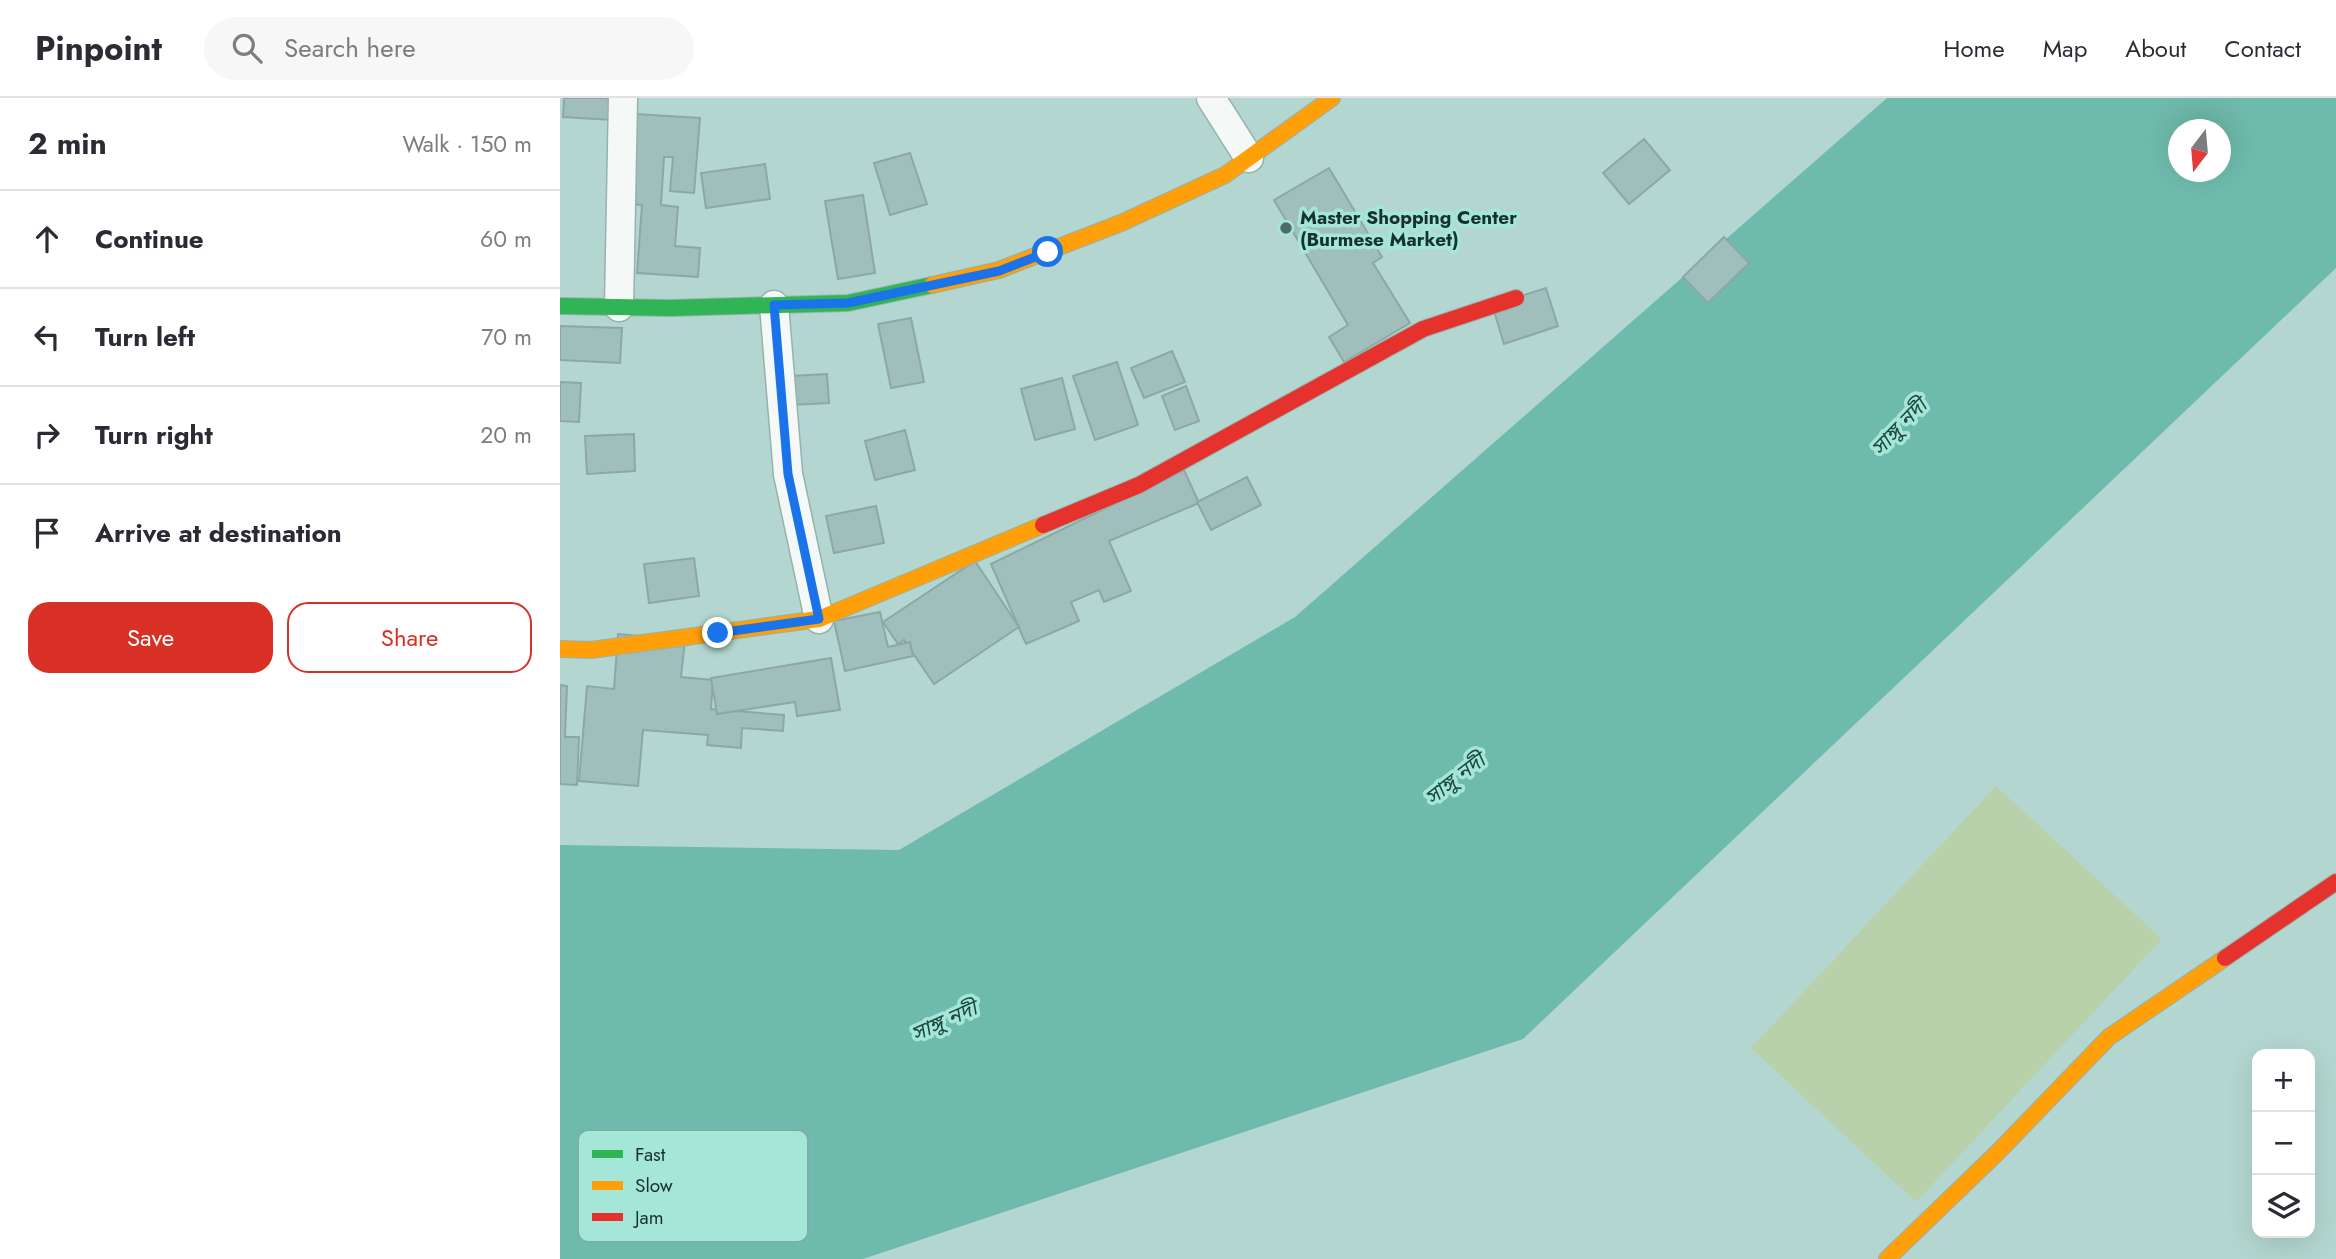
<!DOCTYPE html>
<meta charset="utf-8">
<style>
:root{--surface:#fff;--page:#f7f7f7;--text:#2b2b33;--muted:#7c7c81;--line:#e1e1e2;--accent:#d93025}
body{margin:0;font-family:Jost,"Noto Sans Bengali",sans-serif;background:var(--page);color:var(--text)}
.controls{position:absolute;right:21px;bottom:21px;display:grid;overflow:hidden;border-radius:14px;box-shadow:0 7px 28px #0002}
.controls button{width:63px;height:63px;display:grid;place-items:center;padding:0;border:0;border-bottom:2px solid var(--line);background:var(--surface);color:var(--text);font:35px sans-serif}
.compass{position:absolute;left:1608px;top:21px;width:63px;height:63px;border-radius:50%;background:var(--surface);box-shadow:0 7px 28px #0002;rotate:196deg}
.stop{position:absolute;width:21px;height:21px;margin:-16px;border:5px solid #1a73e8;border-radius:50%;background:#fff}
.stop.end{background:#1a73e8;border-color:#fff;box-shadow:0 2px 7px #0008}
.list{margin:0;padding:0;list-style:none}
h2{display:flex;justify-content:space-between;align-items:center;height:91px;margin:0;padding:0 28px;font-size:30px}
h2 small{font-size:23px;font-weight:400;color:var(--muted)}
.list li{display:grid;grid-template-columns:46px 1fr auto;gap:21px;align-items:center;box-sizing:border-box;height:98px;padding:0 28px;border-top:2px solid var(--line)}
.list b{display:block;font-size:26px;white-space:nowrap}
.list em{font-size:23px;font-style:normal;color:var(--muted)}
.actions{display:flex;gap:14px;padding:21px 28px}
.actions a{flex:1;padding:16px 0;border:2px solid var(--accent);border-radius:21px;text-align:center;font-size:24px;color:var(--accent)}
.actions .main{background:var(--accent);color:#fff}
.icon{flex:none;width:38px;height:38px;fill:none;stroke:currentColor;stroke-width:2;stroke-linecap:round;stroke-linejoin:round}
.map{position:relative;flex:none;width:1776px;height:1161px;overflow:hidden}
header{display:flex;align-items:center;gap:42px;box-sizing:border-box;height:98px;padding:0 35px;background:var(--surface);border-bottom:2px solid var(--line)}
header strong{font-size:33px}
nav{display:flex;gap:38px;margin-inline-start:auto;font-size:24px}
.search{width:490px;height:63px;background:var(--page);display:flex;align-items:center;gap:18px;box-sizing:border-box;padding:0 24px;border-radius:38px;color:var(--muted);font-size:26px}
main{display:flex}
aside{flex:1;background:var(--surface)}
.map>svg:first-child{display:block}
.green{fill:#b8d1aa}
.water{fill:#6ebaac;fill-rule:evenodd}
.building{fill:#a0bebb;stroke:#8ba8a6;stroke-width:2}
.lines{fill:none;stroke-linecap:round;stroke-linejoin:round}
.street-casing{stroke:#95b2ac;stroke-width:31}
.fast-casing{stroke:#95b2ac;stroke-width:18}
.slow-casing{stroke:#95b2ac;stroke-width:18}
.jam-casing{stroke:#95b2ac;stroke-width:18}
.street{stroke:#f4f9f8;stroke-width:28}
.fast{stroke:#30b455;stroke-width:16}
.slow{stroke:#ff9f0a;stroke-width:16}
.jam{stroke:#e5322d;stroke-width:16}
.route{stroke:#1a73e8;stroke-width:9}
.poi-dot{fill:#4e6c66;stroke:#a4e6d8;stroke-width:2.5}
.labels{text-anchor:middle;stroke-width:7;stroke-linejoin:round;paint-order:stroke}
.poi-label{font-size:19px;font-weight:bold;fill:#17322d;stroke:#a4e6d8;text-anchor:start}
.water-label{font-size:21px;font-style:italic;fill:#1e4840;stroke:#a4e6d8}
.key{fill:#a4e6d8;stroke:#7ab0a5;stroke-width:2}
.key-label{font-size:19px;fill:#17322d}
</style>
<header>
<strong>Pinpoint</strong>
<div class="search"><svg class="icon" aria-label="search" viewBox="0 0 24 24"><circle cx="10" cy="10" r="6"/><path d="M15 15l6 6"/></svg>Search here</div>
<nav><a>Home</a><a>Map</a><a>About</a><a>Contact</a></nav>
</header>
<main>
<aside>
<h2>2 min<small>Walk · 150 m</small></h2>
<ul class="list">
<li><svg class="icon" aria-label="ahead" viewBox="0 0 24 24"><path d="M12 20V5M6 11l6-6 6 6"/></svg><div><b>Continue</b></div><em>60 m</em></li>
<li><svg class="icon" aria-label="left" viewBox="0 0 24 24"><path d="M17 20v-9H6M10 6l-5 5 5 5"/></svg><div><b>Turn left</b></div><em>70 m</em></li>
<li><svg class="icon" aria-label="right" viewBox="0 0 24 24"><path d="M7 20v-9h11M14 6l5 5-5 5"/></svg><div><b>Turn right</b></div><em>20 m</em></li>
<li><svg class="icon" aria-label="arrive" viewBox="0 0 24 24"><path d="M6 21V4h12l-3 4 3 4H6"/></svg><div><b>Arrive at destination</b></div></li>
</ul>
<div class="actions"><a class="main">Save</a><a>Share</a></div>
</aside>
<div class="map">
<svg width="1776" height="1161" viewBox="0 0 1776 1161">
<rect width="100%" height="100%" fill="#b3d7d0"/>
<polygon class="green" points="1436,688 1602,841 1356,1104 1191,950"/>
<path class="water" d="M1327 0H1776V170L963 941 303 1161H0V747L339 752 735 519ZM1618 32H1660V74H1618Z"/>
<g class="building">
<polygon points="4,0 53,0 52,22 3,19"/>
<polygon points="75,16 140,20 134,95 110,93 113,59 104,59 101,107 118,109 115,148 140,150 138,179 77,175 82,107 69,106"/>
<polygon points="1084,41 1110,72 1069,106 1043,75"/>
<polygon points="350,55 367,106 330,117 314,65"/>
<polygon points="205,66 210,101 146,110 141,75"/>
<polygon points="769,70 822,159 813,165 850,225 784,264 769,239 788,227 714,102"/>
<polygon points="303,97 315,175 278,181 265,103"/>
<polygon points="1164,139 1189,165 1148,205 1123,179"/>
<polygon points="986,190 998,228 944,246 932,207"/>
<polygon points="351,220 364,284 331,290 318,226"/>
<polygon points="0,228 62,230 60,265 0,262"/>
<polygon points="612,253 625,284 584,300 571,270"/>
<polygon points="557,264 578,327 535,342 513,278"/>
<polygon points="267,276 269,305 232,307 231,278"/>
<polygon points="502,280 515,331 475,342 461,291"/>
<polygon points="0,284 21,285 19,324 0,323"/>
<polygon points="626,288 639,323 615,332 602,298"/>
<polygon points="345,332 355,372 315,382 305,343"/>
<polygon points="74,336 75,373 27,376 25,338"/>
<polygon points="624,372 639,405 549,443 571,493 544,504 539,492 511,504 519,523 466,546 431,466"/>
<polygon points="687,379 701,407 651,432 637,404"/>
<polygon points="316,408 324,445 274,455 266,418"/>
<polygon points="134,460 139,498 89,505 84,466"/>
<polygon points="415,463 459,529 374,586 344,542 338,546 323,524"/>
<polygon points="320,514 328,549 350,544 353,558 285,573 274,523"/>
<polygon points="58,536 125,542 121,579 153,582 151,611 224,617 223,633 182,630 181,650 147,647 148,637 83,632 78,688 19,683 27,588 54,591"/>
<polygon points="271,560 280,612 237,618 235,604 157,616 151,580"/>
<polygon points="0,587 7,588 5,639 19,639 17,687 0,686"/>
</g>
<g class="lines">
<defs>
<g id="street">
<polyline points="651,0 689,60"/>
<polyline points="214,207 228,376 259,521"/>
<polyline points="59,209 63,0"/>
</g>
<polyline id="fast" points="0,208 110,210 288,205 372,187"/>
<g id="slow">
<polyline points="372,187 439,172 561,125 665,77 772,0"/>
<polyline points="0,551 31,552 259,521 483,427"/>
<polyline points="1327,1161 1438,1054 1549,939 1665,860"/>
</g>
<g id="jam">
<polyline points="483,427 579,387 863,231 956,200"/>
<polyline points="1665,860 1776,784"/>
</g>
</defs>
<use href="#street" class="street-casing"/>
<use href="#fast" class="fast-casing"/>
<use href="#slow" class="slow-casing"/>
<use href="#jam" class="jam-casing"/>
<use href="#street" class="street"/>
<use href="#fast" class="fast"/>
<use href="#slow" class="slow"/>
<use href="#jam" class="jam"/>
</g>
<g class="lines">
<polyline class="route" points="158,535 259,521 228,376 214,207 288,205 439,173 488,154"/>
</g>
<circle class="poi-dot" cx="726" cy="130" r="7"/>
<g class="labels">
<g class="poi-label">
<text x="740" y="126">Master Shopping Center<tspan x="740" dy="22">(Burmese Market)</tspan></text>
</g>
<g class="water-label">
<text transform="translate(1339 329) rotate(-46)" y="7">সাঙ্গু নদী</text>
<text transform="translate(895 681) rotate(-38)" y="7">সাঙ্গু নদী</text>
<text transform="translate(384 923) rotate(-24)" y="7">সাঙ্গু নদী</text>
</g>
</g>
<rect x="18" y="1032" width="230" height="112" rx="10" class="key"/>
<rect x="32" y="1052" width="31" height="8" fill="#30b455"/>
<rect x="32" y="1083" width="31" height="9" fill="#ff9f0a"/>
<rect x="32" y="1115" width="31" height="8" fill="#e5322d"/>
<g class="key-label">
<text x="75" y="1063">Fast</text>
<text x="75" y="1094">Slow</text>
<text x="75" y="1126">Jam</text>
</g>
</svg>
<div class="controls">
<button>+</button>
<button>−</button>
<button><svg class="icon" aria-label="layers" viewBox="0 0 24 24"><path d="M12 4l9 5-9 5-9-5zM3 14l9 5 9-5"/></svg></button>
</div>
<svg class="compass" viewBox="-18 -18 36 36"><path d="M0-13l5 13h-10z" fill="#e53935"/><path d="M0 13l5-13h-10z" fill="#7c7c81"/></svg>
<div class="stop" style="left:488px;top:154px"></div>
<div class="stop end" style="left:158px;top:535px"></div>
</div>
</main>
